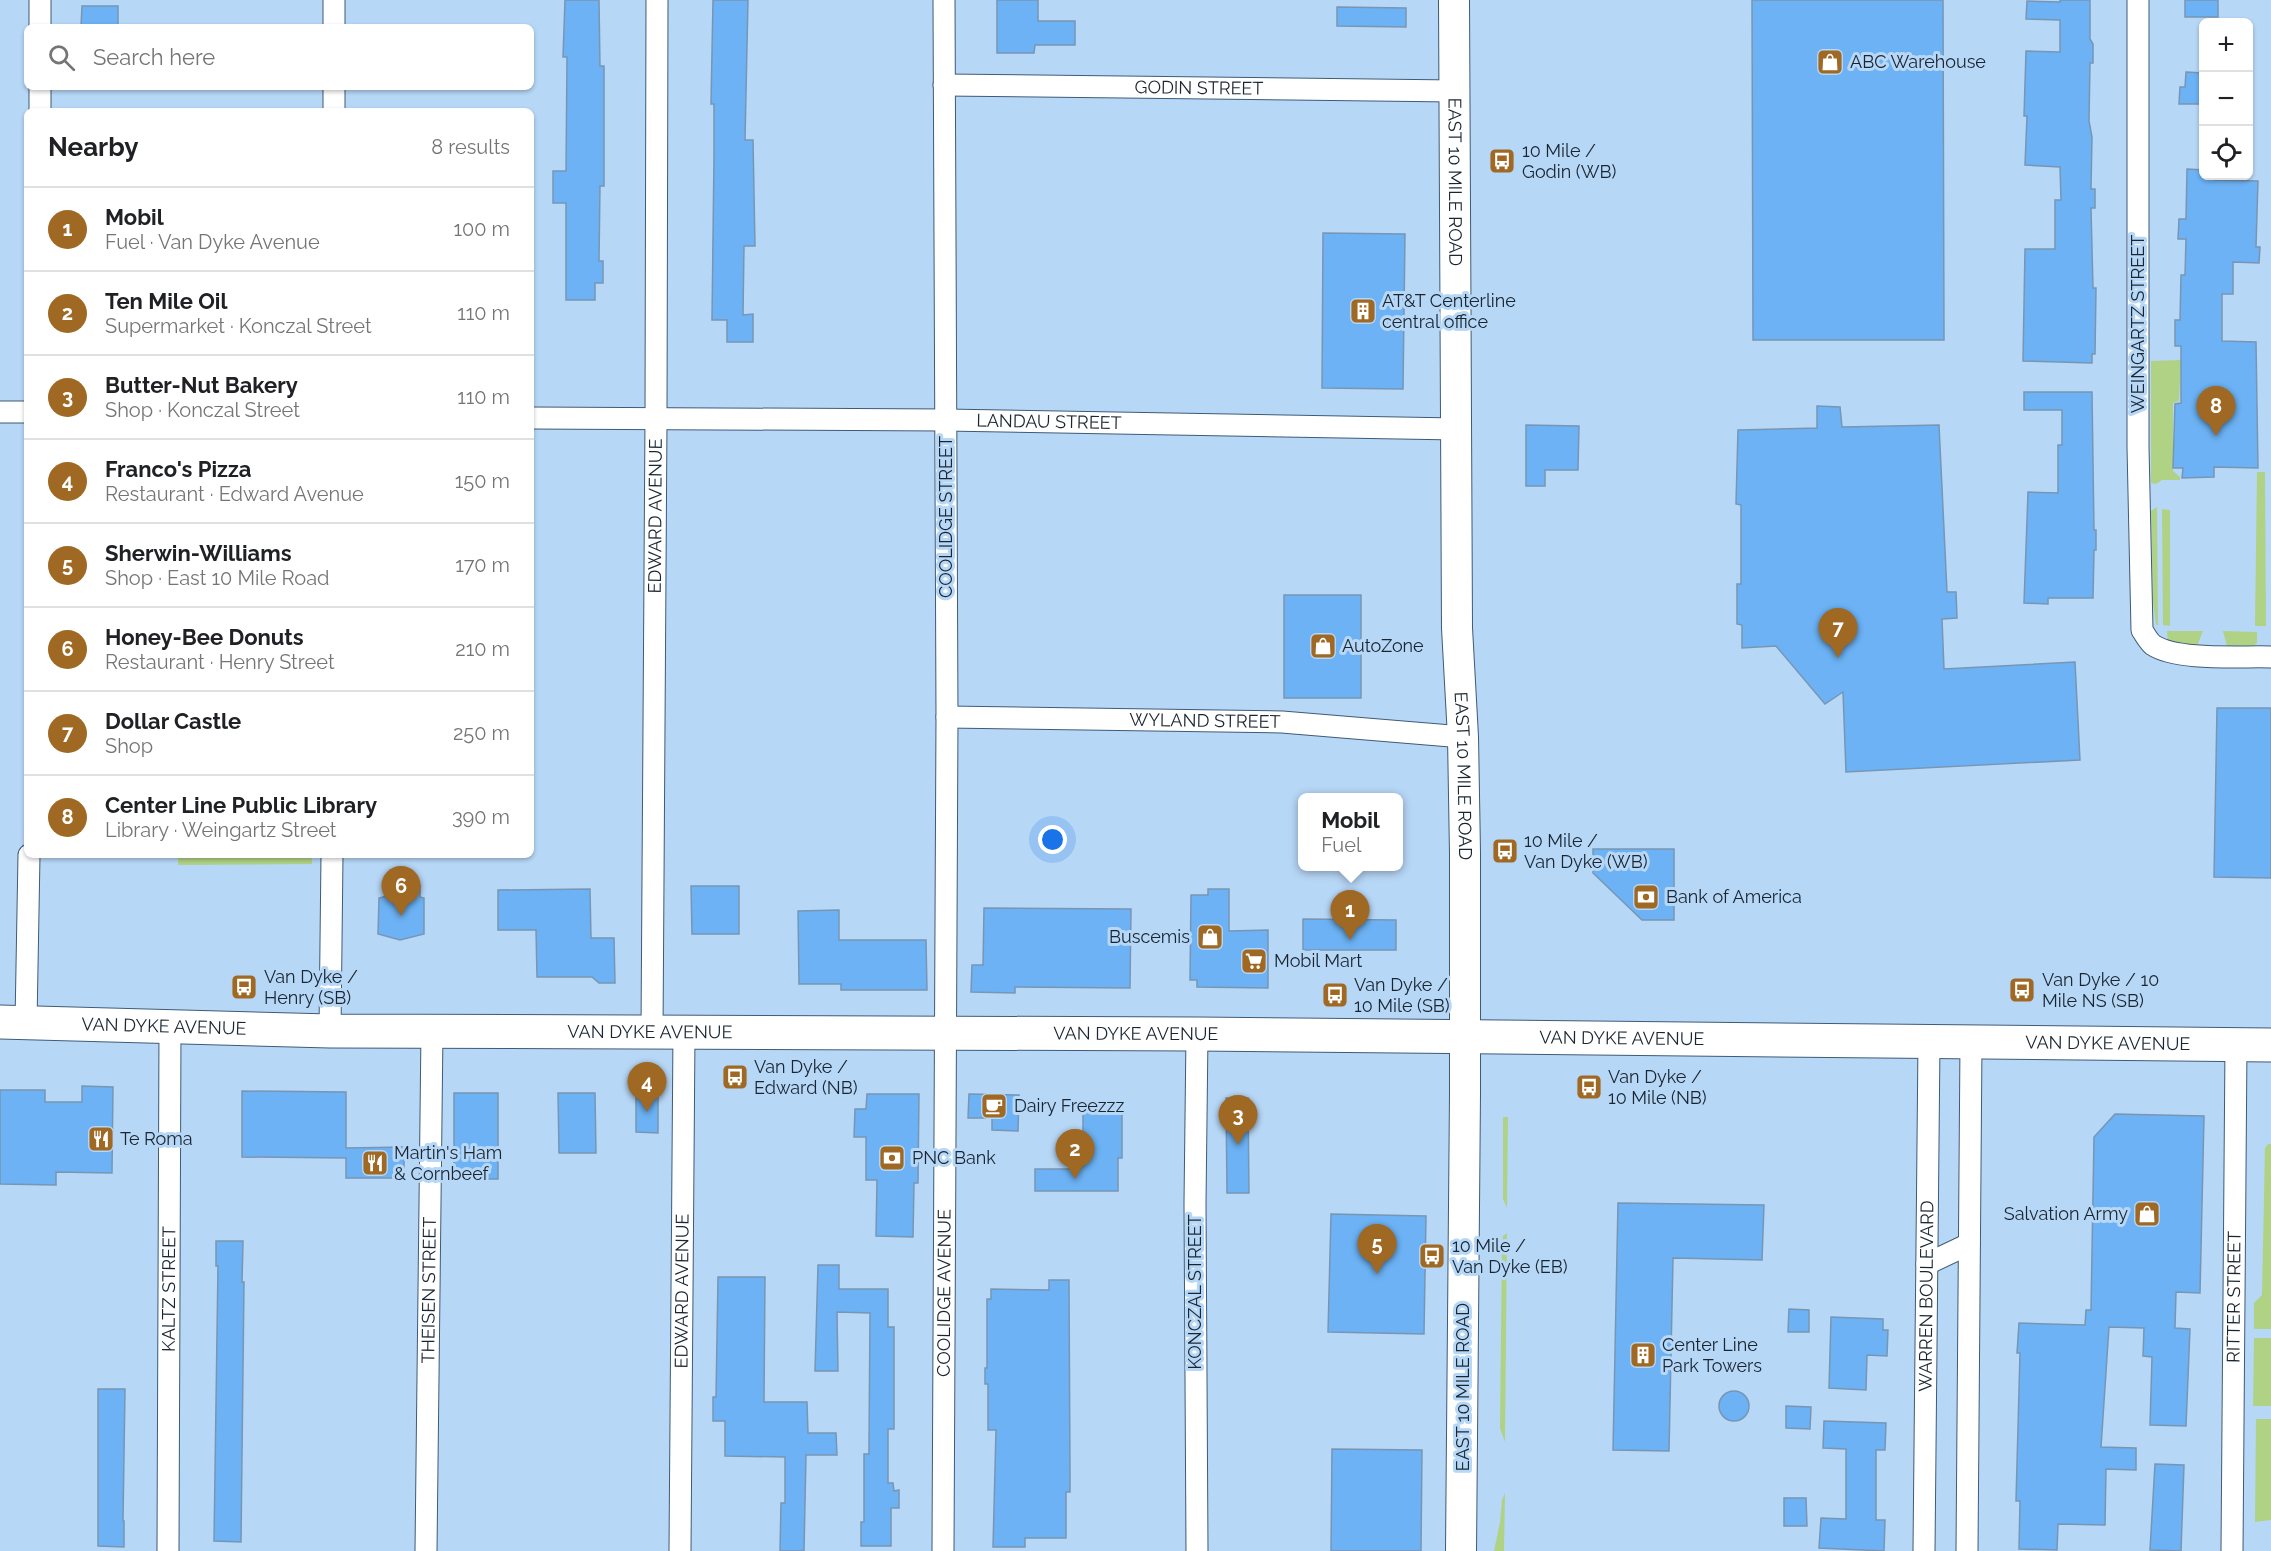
<!DOCTYPE html>
<meta charset="utf-8">
<style>
:root{--surface:#fff;--page:#f6f6f6;--text:#202124;--muted:#757577;--line:#e0e0e0;--accent:#9f6823}
body{margin:0;font-family:Raleway,sans-serif;background:var(--page);color:var(--text)}
.controls{position:absolute;right:18px;top:18px;display:grid;overflow:hidden;border-radius:9px;box-shadow:0 2px 4px #0004}
.controls button{width:54px;height:54px;display:grid;place-items:center;padding:0;border:0;border-bottom:2px solid var(--line);background:var(--surface);color:var(--text);font:30px sans-serif}
.you{position:absolute;left:1053px;top:840px;width:21px;height:21px;margin:-15px;border:4px solid #fff;border-radius:50%;background:#1a73e8;box-shadow:0 0 0 9px #1a73e833}
.badge{display:grid;place-items:center;width:39px;height:39px;border-radius:50%;background:var(--accent);color:#fff;font-size:20px;font-weight:700}
.pin{position:absolute;translate:-50% -50px;filter:drop-shadow(0 2px 3px #0008)}
.pin::after{content:'';position:absolute;top:32px;width:21px;height:18px;background:inherit;clip-path:polygon(0 0,100% 0,50% 100%)}
.popup{position:absolute;left:1298px;top:793px;width:105px;height:78px;box-sizing:border-box;display:grid;place-content:center;border-radius:9px;background:var(--surface);filter:drop-shadow(0 2px 4px #0005);font-size:20px;white-space:nowrap;color:var(--muted)}
.popup b{font-size:22px;color:var(--text)}
.popup::after{content:'';position:absolute;left:50%;top:100%;margin-left:-12px;border:12px solid transparent;border-top-color:var(--surface)}
.list{margin:0;padding:0;list-style:none}
h2{display:flex;justify-content:space-between;align-items:center;height:78px;margin:0;padding:0 24px;font-size:26px}
h2 small{font-size:20px;font-weight:400;color:var(--muted)}
.list li{display:grid;grid-template-columns:39px 1fr auto;gap:18px;align-items:center;box-sizing:border-box;height:84px;padding:0 24px;border-top:2px solid var(--line)}
.list b{display:block;font-size:22px;white-space:nowrap}
.list p{margin:0;font-size:20px;white-space:nowrap;color:var(--muted)}
.list em{font-size:20px;font-style:normal;color:var(--muted)}
.icon{flex:none;width:33px;height:33px;fill:none;stroke:currentColor;stroke-width:2;stroke-linecap:round;stroke-linejoin:round}
.map{position:relative;flex:none;width:2271px;height:1551px;overflow:hidden}
.search{position:absolute;background:var(--surface);box-shadow:0 2px 4px #0004;left:24px;top:24px;width:510px;height:66px;display:flex;align-items:center;gap:15px;box-sizing:border-box;padding:0 21px;border-radius:9px;color:var(--muted);font-size:22px}
.panel{position:absolute;background:var(--surface);box-shadow:0 2px 4px #0004;left:24px;top:108px;width:510px;height:750px;border-radius:9px}
.map>svg:first-child{display:block}
.green{fill:#b0d285}
.building{fill:#6cb2f4;stroke:#7896b4;stroke-width:1.5}
.lines{fill:none;stroke-linecap:round;stroke-linejoin:round}
.street-casing{stroke:#3f5b76;stroke-width:23}
.secondary-casing{stroke:#3f5b76;stroke-width:32}
.primary-casing{stroke:#3f5b76;stroke-width:35}
.street{stroke:#fff;stroke-width:21}
.secondary{stroke:#fff;stroke-width:30}
.primary{stroke:#fff;stroke-width:33}
.labels{text-anchor:middle;stroke-width:6;stroke-linejoin:round;paint-order:stroke}
.poi-label{font-size:18px;fill:#192531;stroke:#b7d7f7;text-anchor:start}
.street-label{font-size:18px;fill:#192531;stroke:#b7d7f7}
</style>
<div class="map">
<svg width="2271" height="1551" viewBox="0 0 2271 1551">
<rect width="100%" height="100%" fill="#b7d7f7"/>
<g class="green">
<polygon points="2181,360 2179,401 2173,403 2173,471 2180,477 2180,480 2162,480 2156,484 2151,483 2151,361"/>
<polygon points="2257,472 2265,472 2266,626 2255,626"/>
<polygon points="2157,507 2158,625 2156,625 2153,601 2151,511"/>
<polygon points="2162,509 2170,510 2170,626 2163,625"/>
<polygon points="2167,631 2203,631 2197,646 2168,645"/>
<polygon points="2223,631 2257,632 2257,643 2253,646 2227,646"/>
<polygon points="178,855 312,855 312,864 178,865"/>
<polygon points="1503,1117 1508,1117 1507,1208 1503,1199"/>
<polygon points="2268,1144 2271,1144 2271,1329 2254,1329 2254,1303 2262,1295 2265,1148"/>
<polygon points="1507,1233 1505,1442 1500,1428 1502,1242 1503,1236"/>
<polygon points="2254,1338 2271,1338 2271,1406 2253,1406"/>
<polygon points="2256,1419 2271,1419 2271,1520 2255,1522"/>
<polygon points="1505,1493 1504,1551 1494,1551 1500,1522 1502,1500"/>
</g>
<g class="building">
<polygon points="565,0 599,0 600,66 604,66 604,186 600,186 599,261 603,261 603,283 595,283 595,300 566,300 566,203 553,203 553,171 566,171 567,57 563,57"/>
<polygon points="713,0 748,0 745,140 753,140 755,246 744,246 743,315 753,314 753,342 727,342 727,320 712,320 714,156 714,104 711,104"/>
<polygon points="997,0 1038,0 1038,21 1075,21 1075,45 1035,45 1034,53 997,53"/>
<polygon points="1752,0 1943,0 1944,340 1753,340"/>
<polygon points="2060,0 2090,0 2090,39 2093,44 2093,63 2090,63 2089,121 2092,137 2091,189 2095,189 2095,208 2091,208 2093,288 2096,288 2095,354 2092,354 2092,363 2023,361 2025,249 2055,249 2055,200 2061,200 2060,167 2025,165 2027,116 2024,116 2026,51 2060,52 2060,20 2026,19 2027,1 2060,2"/>
<rect x="2185" y="0" width="33" height="17"/>
<polygon points="82,6 118,6 118,27 81,26"/>
<polygon points="1337,7 1406,8 1406,27 1337,26"/>
<polygon points="2186,72 2204,73 2204,104 2179,104 2180,87 2185,87"/>
<polygon points="2187,169 2204,170 2204,176 2215,176 2215,180 2258,181 2256,247 2260,247 2259,263 2233,262 2233,294 2222,294 2222,341 2256,342 2258,468 2214,467 2214,477 2182,478 2183,468 2173,468 2175,404 2181,403 2181,346 2175,346 2175,320 2180,320 2181,275 2185,275 2186,239 2178,239 2179,219 2186,219"/>
<polygon points="1323,233 1405,234 1403,389 1322,388"/>
<polygon points="2024,392 2092,392 2094,530 2096,530 2096,550 2094,550 2093,598 2048,598 2048,604 2024,603 2028,492 2058,493 2058,445 2062,445 2062,410 2024,410"/>
<polygon points="1817,406 1840,407 1842,427 1939,425 1947,592 1956,592 1957,618 1942,619 1944,669 2075,662 2080,760 1846,772 1843,692 1825,704 1776,646 1742,648 1742,625 1737,624 1737,584 1741,584 1741,505 1736,504 1738,430 1817,428"/>
<polygon points="1526,425 1579,426 1578,470 1545,470 1545,486 1526,486"/>
<rect x="1284" y="595" width="77" height="103"/>
<polygon points="2217,708 2271,708 2271,878 2214,877"/>
<polygon points="1593,849 1674,849 1674,920 1642,920 1593,873"/>
<polygon points="394,884 420,885 420,897 424,898 424,934 400,940 378,934 379,898 394,894"/>
<polygon points="691,886 739,886 739,934 692,934"/>
<polygon points="590,889 591,938 614,938 615,983 599,983 592,977 537,977 536,930 498,930 498,890"/>
<polygon points="1208,889 1229,889 1229,931 1268,930 1268,988 1197,987 1197,980 1190,980 1191,895 1208,895"/>
<polygon points="984,908 1131,909 1130,988 1015,987 1015,993 971,992 972,965 983,965"/>
<polygon points="839,910 839,940 926,940 927,990 841,990 841,984 799,984 798,911"/>
<polygon points="1303,919 1396,920 1396,950 1303,950"/>
<polygon points="82,1086 113,1087 112,1173 56,1172 56,1185 0,1184 0,1090 45,1090 45,1102 82,1102"/>
<polygon points="242,1091 346,1092 346,1148 404,1147 404,1178 346,1178 346,1158 242,1157"/>
<polygon points="636,1092 658,1092 658,1133 636,1132"/>
<rect x="454" y="1093" width="44" height="86"/>
<polygon points="558,1093 595,1093 596,1153 559,1153"/>
<polygon points="867,1094 919,1094 918,1183 914,1183 913,1237 876,1236 877,1180 866,1180 866,1137 854,1137 855,1109 866,1109"/>
<polygon points="969,1094 1019,1095 1018,1131 992,1130 992,1118 968,1118"/>
<polygon points="1226,1098 1248,1098 1249,1193 1227,1193"/>
<polygon points="1083,1106 1122,1106 1122,1158 1118,1158 1118,1191 1035,1191 1035,1169 1074,1169 1074,1166 1083,1166"/>
<polygon points="2115,1114 2204,1116 2200,1293 2176,1292 2175,1328 2190,1329 2186,1426 2150,1425 2152,1357 2143,1356 2144,1328 2109,1327 2101,1447 2136,1448 2136,1470 2106,1469 2105,1525 2058,1524 2057,1550 2019,1549 2020,1501 2016,1501 2020,1353 2017,1353 2019,1323 2085,1325 2086,1310 2091,1310 2094,1137"/>
<polygon points="1618,1203 1764,1205 1762,1260 1673,1258 1669,1451 1613,1450"/>
<polygon points="1331,1214 1426,1216 1424,1334 1328,1332"/>
<polygon points="216,1241 243,1241 242,1282 244,1282 241,1542 214,1541 218,1266 216,1266"/>
<polygon points="818,1265 839,1265 839,1289 888,1289 888,1327 894,1327 894,1429 888,1429 888,1483 893,1483 894,1491 899,1490 899,1508 891,1508 891,1546 861,1546 861,1522 864,1522 864,1454 869,1454 869,1445 870,1313 837,1312 838,1371 815,1371"/>
<polygon points="718,1277 765,1277 764,1402 807,1402 808,1433 836,1433 837,1455 806,1455 804,1551 780,1551 781,1503 785,1503 785,1457 725,1456 725,1421 713,1421 713,1397 716,1397"/>
<polygon points="1049,1280 1069,1280 1070,1475 1070,1492 1066,1492 1066,1538 1025,1538 1025,1547 993,1547 996,1430 988,1430 988,1384 985,1384 985,1368 987,1368 987,1299 991,1299 991,1289 1049,1290"/>
<polygon points="1789,1309 1809,1310 1809,1332 1788,1332"/>
<polygon points="1831,1317 1883,1319 1883,1330 1888,1330 1887,1356 1867,1355 1866,1390 1829,1388"/>
<polygon points="98,1389 125,1389 123,1521 124,1521 124,1547 98,1546"/>
<circle cx="1734" cy="1406" r="15"/>
<polygon points="1786,1406 1811,1407 1810,1429 1786,1428"/>
<polygon points="1824,1421 1886,1423 1885,1450 1876,1450 1876,1520 1885,1520 1884,1551 1819,1548 1821,1518 1846,1519 1846,1449 1823,1448"/>
<polygon points="1332,1449 1422,1450 1421,1551 1331,1551"/>
<polygon points="2155,1464 2184,1465 2181,1551 2150,1550"/>
<polygon points="1784,1498 1806,1498 1807,1526 1784,1526"/>
</g>
<g class="lines">
<defs>
<g id="street">
<polyline points="334,0 334,27"/>
<path d="M2138 0V447L2142 630C2145 635 2149 642 2153 645 2177 661 2241 656 2271 657"/>
<polyline points="40,27 40,0"/>
<path id="s1" d="M944 85 1455 91"/>
<polyline points="334,87 334,111"/>
<polyline points="40,111 40,87"/>
<polyline points="0,412 27,412"/>
<path id="s2" d="M531 418 945 420 1457 429"/>
<path id="s3" d="M947 717 1282 722 1463 737"/>
<polyline points="26,1023 29,855"/>
<polyline points="330,1031 332,855"/>
<path id="s4" d="M652 1032 656 419 657 0"/>
<polyline points="1927,1264 1969,1244"/>
<path id="s5" d="M168 1551 170 1027"/>
<path id="s6" d="M426 1551 432 1030"/>
<path id="s7" d="M680 1551 684 1032"/>
<path id="s8" d="M943 1551 947 717 944 0"/>
<polyline points="1197,1551 1195,1203 1197,1034"/>
<path id="s9" d="M1924 1551 1929 1041"/>
<polyline points="1967,1551 1971,1042"/>
<path id="s10" d="M2232 1551 2236 1044"/>
</g>
<g id="secondary">
<path id="s11" d="M1454 0 1457 628 1463 737 1465 853V1093L1461 1551"/>
</g>
<g id="primary">
<path id="s12" d="M0 1022 330 1031 1197 1034 2271 1045"/>
</g>
</defs>
<use href="#street" class="street-casing"/>
<use href="#secondary" class="secondary-casing"/>
<use href="#primary" class="primary-casing"/>
<use href="#street" class="street"/>
<use href="#secondary" class="secondary"/>
<use href="#primary" class="primary"/>
</g>
<defs>
<symbol id="shop-square" viewBox="-11 -11 22 22"><rect x="-9" y="-9" width="18" height="18" rx="4" fill="#9f6823" stroke="#b7d7f7"/><path d="M-5-2.5h2.3a2.7 3.5 0 0 1 5.4 0H5L5.5 6h-11ZM-1.5-2.5h3a1.5 2.3 0 0 0-3 0Z" fill="#fff"/></symbol>
<symbol id="bus-square" viewBox="-11 -11 22 22"><rect x="-9" y="-9" width="18" height="18" rx="4" fill="#9f6823" stroke="#b7d7f7"/><path d="M-5-6H5V4H4V6H2V4H-2V6H-4V4H-5ZM-3.5-4V0h7V-4ZM-3.5 1.2v1.5H-2V1.2ZM2 1.2v1.5H3.5V1.2Z" fill="#fff"/></symbol>
<symbol id="building-square" viewBox="-11 -11 22 22"><rect x="-9" y="-9" width="18" height="18" rx="4" fill="#9f6823" stroke="#b7d7f7"/><path d="M-4-6H4V6H1V3H-1V6H-4ZM-2.5-4.3h1.7v1.8h-1.7ZM.8-4.3h1.7v1.8H.8ZM-2.5-1h1.7V.8h-1.7ZM.8-1h1.7V.8H.8Z" fill="#fff"/></symbol>
<symbol id="bank-square" viewBox="-11 -11 22 22"><rect x="-9" y="-9" width="18" height="18" rx="4" fill="#9f6823" stroke="#b7d7f7"/><path d="M-6-4H6V4H-6ZM0-2.3a2.3 2.3 0 1 0 0 4.6a2.3 2.3 0 1 0 0-4.6Z" fill="#fff"/></symbol>
<symbol id="supermarket-square" viewBox="-11 -11 22 22"><rect x="-9" y="-9" width="18" height="18" rx="4" fill="#9f6823" stroke="#b7d7f7"/><path d="M-6-5.5h2.5l.6 2H6L4.5 2H-2.5L-4.4-4H-6ZM-1.5 3.2a1.3 1.3 0 1 0 .1 0ZM3 3.2a1.3 1.3 0 1 0 .1 0Z" fill="#fff"/></symbol>
<symbol id="cafe-square" viewBox="-11 -11 22 22"><rect x="-9" y="-9" width="18" height="18" rx="4" fill="#9f6823" stroke="#b7d7f7"/><path d="M-5.5-4.5H6V0H3Q3 3.5 0 3.5H-2.5Q-5.5 3.5-5.5 0ZM3-3.2v2h1.7v-2ZM-6 4.5H4V6H-6Z" fill="#fff"/></symbol>
<symbol id="restaurant-square" viewBox="-11 -11 22 22"><rect x="-9" y="-9" width="18" height="18" rx="4" fill="#9f6823" stroke="#b7d7f7"/><path d="M-5-6h1v4h1v-4h1v4h1v-4h1v5L-1.5 .5V6h-2V.5L-5-1ZM5-6V6H3V1.5H1.5Q1.5-4 5-6Z" fill="#fff"/></symbol>
</defs>
<g fill-rule="evenodd">
<use href="#shop-square" x="1815" y="47" width="30" height="30"/>
<use href="#bus-square" x="1487" y="146" width="30" height="30"/>
<use href="#building-square" x="1348" y="296" width="30" height="30"/>
<use href="#shop-square" x="1308" y="631" width="30" height="30"/>
<use href="#bus-square" x="1490" y="836" width="30" height="30"/>
<use href="#bank-square" x="1631" y="882" width="30" height="30"/>
<use href="#shop-square" x="1195" y="922" width="30" height="30"/>
<use href="#supermarket-square" x="1239" y="946" width="30" height="30"/>
<use href="#bus-square" x="229" y="972" width="30" height="30"/>
<use href="#bus-square" x="2007" y="975" width="30" height="30"/>
<use href="#bus-square" x="1320" y="980" width="30" height="30"/>
<use href="#bus-square" x="720" y="1062" width="30" height="30"/>
<use href="#bus-square" x="1574" y="1072" width="30" height="30"/>
<use href="#cafe-square" x="979" y="1091" width="30" height="30"/>
<use href="#restaurant-square" x="86" y="1124" width="30" height="30"/>
<use href="#bank-square" x="877" y="1143" width="30" height="30"/>
<use href="#restaurant-square" x="360" y="1148" width="30" height="30"/>
<use href="#shop-square" x="2132" y="1199" width="30" height="30"/>
<use href="#bus-square" x="1417" y="1241" width="30" height="30"/>
<use href="#building-square" x="1628" y="1340" width="30" height="30"/>
</g>
<g class="labels">
<g class="poi-label">
<text x="1850" y="68">ABC Warehouse</text>
<text x="1522" y="157">10 Mile /<tspan x="1522" dy="21">Godin (WB)</tspan></text>
<text x="1382" y="307">AT&amp;T Centerline<tspan x="1382" dy="21">central office</tspan></text>
<text x="1342" y="652">AutoZone</text>
<text x="1524" y="847">10 Mile /<tspan x="1524" dy="21">Van Dyke (WB)</tspan></text>
<text x="1666" y="903">Bank of America</text>
<text x="1190" y="943" text-anchor="end">Buscemis</text>
<text x="1274" y="967">Mobil Mart</text>
<text x="264" y="983">Van Dyke /<tspan x="264" dy="21">Henry (SB)</tspan></text>
<text x="2042" y="986">Van Dyke / 10<tspan x="2042" dy="21">Mile NS (SB)</tspan></text>
<text x="1354" y="991">Van Dyke /<tspan x="1354" dy="21">10 Mile (SB)</tspan></text>
<text x="754" y="1073">Van Dyke /<tspan x="754" dy="21">Edward (NB)</tspan></text>
<text x="1608" y="1083">Van Dyke /<tspan x="1608" dy="21">10 Mile (NB)</tspan></text>
<text x="1014" y="1112">Dairy Freezzz</text>
<text x="120" y="1145">Te Roma</text>
<text x="394" y="1159">Martin's Ham<tspan x="394" dy="21">&amp; Cornbeef</tspan></text>
<text x="912" y="1164">PNC Bank</text>
<text x="2128" y="1220" text-anchor="end">Salvation Army</text>
<text x="1452" y="1252">10 Mile /<tspan x="1452" dy="21">Van Dyke (EB)</tspan></text>
<text x="1662" y="1351">Center Line<tspan x="1662" dy="21">Park Towers</tspan></text>
</g>
<g class="street-label">
<text dy="6" stroke="none"><textPath href="#s1" startOffset="255">GODIN STREET</textPath></text>
<text dy="6" stroke="none"><textPath href="#s11" startOffset="182">EAST 10 MILE ROAD</textPath></text>
<text transform="translate(2138 324) rotate(-90)" y="6">WEINGARTZ STREET</text>
<text dy="6" stroke="none"><textPath href="#s2" startOffset="518">LANDAU STREET</textPath></text>
<text dy="6" stroke="none"><textPath href="#s4" startOffset="516">EDWARD AVENUE</textPath></text>
<text transform="translate(946 517) rotate(-90)" y="6">COOLIDGE STREET</text>
<text dy="6" stroke="none"><textPath href="#s3" startOffset="258">WYLAND STREET</textPath></text>
<text dy="6" stroke="none"><textPath href="#s11" startOffset="776">EAST 10 MILE ROAD</textPath></text>
<text dy="6" stroke="none"><textPath href="#s12" startOffset="164">VAN DYKE AVENUE</textPath></text>
<text dy="6" stroke="none"><textPath href="#s12" startOffset="650">VAN DYKE AVENUE</textPath></text>
<text dy="6" stroke="none"><textPath href="#s12" startOffset="1136">VAN DYKE AVENUE</textPath></text>
<text dy="6" stroke="none"><textPath href="#s12" startOffset="1622">VAN DYKE AVENUE</textPath></text>
<text dy="6" stroke="none"><textPath href="#s12" startOffset="2108">VAN DYKE AVENUE</textPath></text>
<text dy="6" stroke="none"><textPath href="#s5" startOffset="262">KALTZ STREET</textPath></text>
<text dy="6" stroke="none"><textPath href="#s6" startOffset="261">THEISEN STREET</textPath></text>
<text dy="6" stroke="none"><textPath href="#s7" startOffset="260">EDWARD AVENUE</textPath></text>
<text dy="6" stroke="none"><textPath href="#s8" startOffset="258">COOLIDGE AVENUE</textPath></text>
<text transform="translate(1195 1292) rotate(-90)" y="6">KONCZAL STREET</text>
<text dy="6" stroke="none"><textPath href="#s9" startOffset="255">WARREN BOULEVARD</textPath></text>
<text dy="6" stroke="none"><textPath href="#s10" startOffset="254">RITTER STREET</textPath></text>
<text transform="translate(1463 1387) rotate(-90)" y="6">EAST 10 MILE ROAD</text>
</g>
</g>
</svg>
<div class="controls">
<button>+</button>
<button>−</button>
<button><svg class="icon" aria-label="locate" viewBox="0 0 24 24"><circle cx="12" cy="12" r="6"/><path d="M12 2v4M12 18v4M2 12h4M18 12h4"/></svg></button>
</div>
<div class="you"></div>
<div class="pin badge" style="left:1350px;top:940px">1</div>
<div class="popup"><b>Mobil</b>Fuel</div>
<div class="pin badge" style="left:1075px;top:1179px">2</div>
<div class="pin badge" style="left:1238px;top:1145px">3</div>
<div class="pin badge" style="left:647px;top:1112px">4</div>
<div class="pin badge" style="left:1377px;top:1274px">5</div>
<div class="pin badge" style="left:401px;top:916px">6</div>
<div class="pin badge" style="left:1838px;top:658px">7</div>
<div class="pin badge" style="left:2216px;top:436px">8</div>
<div class="search"><svg class="icon" aria-label="search" viewBox="0 0 24 24"><circle cx="10" cy="10" r="6"/><path d="M15 15l6 6"/></svg>Search here</div>
<section class="panel">
<h2>Nearby<small>8 results</small></h2>
<ul class="list">
<li><span class="badge">1</span><div><b>Mobil</b><p>Fuel · Van Dyke Avenue</p></div><em>100 m</em></li>
<li><span class="badge">2</span><div><b>Ten Mile Oil</b><p>Supermarket · Konczal Street</p></div><em>110 m</em></li>
<li><span class="badge">3</span><div><b>Butter-Nut Bakery</b><p>Shop · Konczal Street</p></div><em>110 m</em></li>
<li><span class="badge">4</span><div><b>Franco's Pizza</b><p>Restaurant · Edward Avenue</p></div><em>150 m</em></li>
<li><span class="badge">5</span><div><b>Sherwin-Williams</b><p>Shop · East 10 Mile Road</p></div><em>170 m</em></li>
<li><span class="badge">6</span><div><b>Honey-Bee Donuts</b><p>Restaurant · Henry Street</p></div><em>210 m</em></li>
<li><span class="badge">7</span><div><b>Dollar Castle</b><p>Shop</p></div><em>250 m</em></li>
<li><span class="badge">8</span><div><b>Center Line Public Library</b><p>Library · Weingartz Street</p></div><em>390 m</em></li>
</ul>
</section>
</div>
